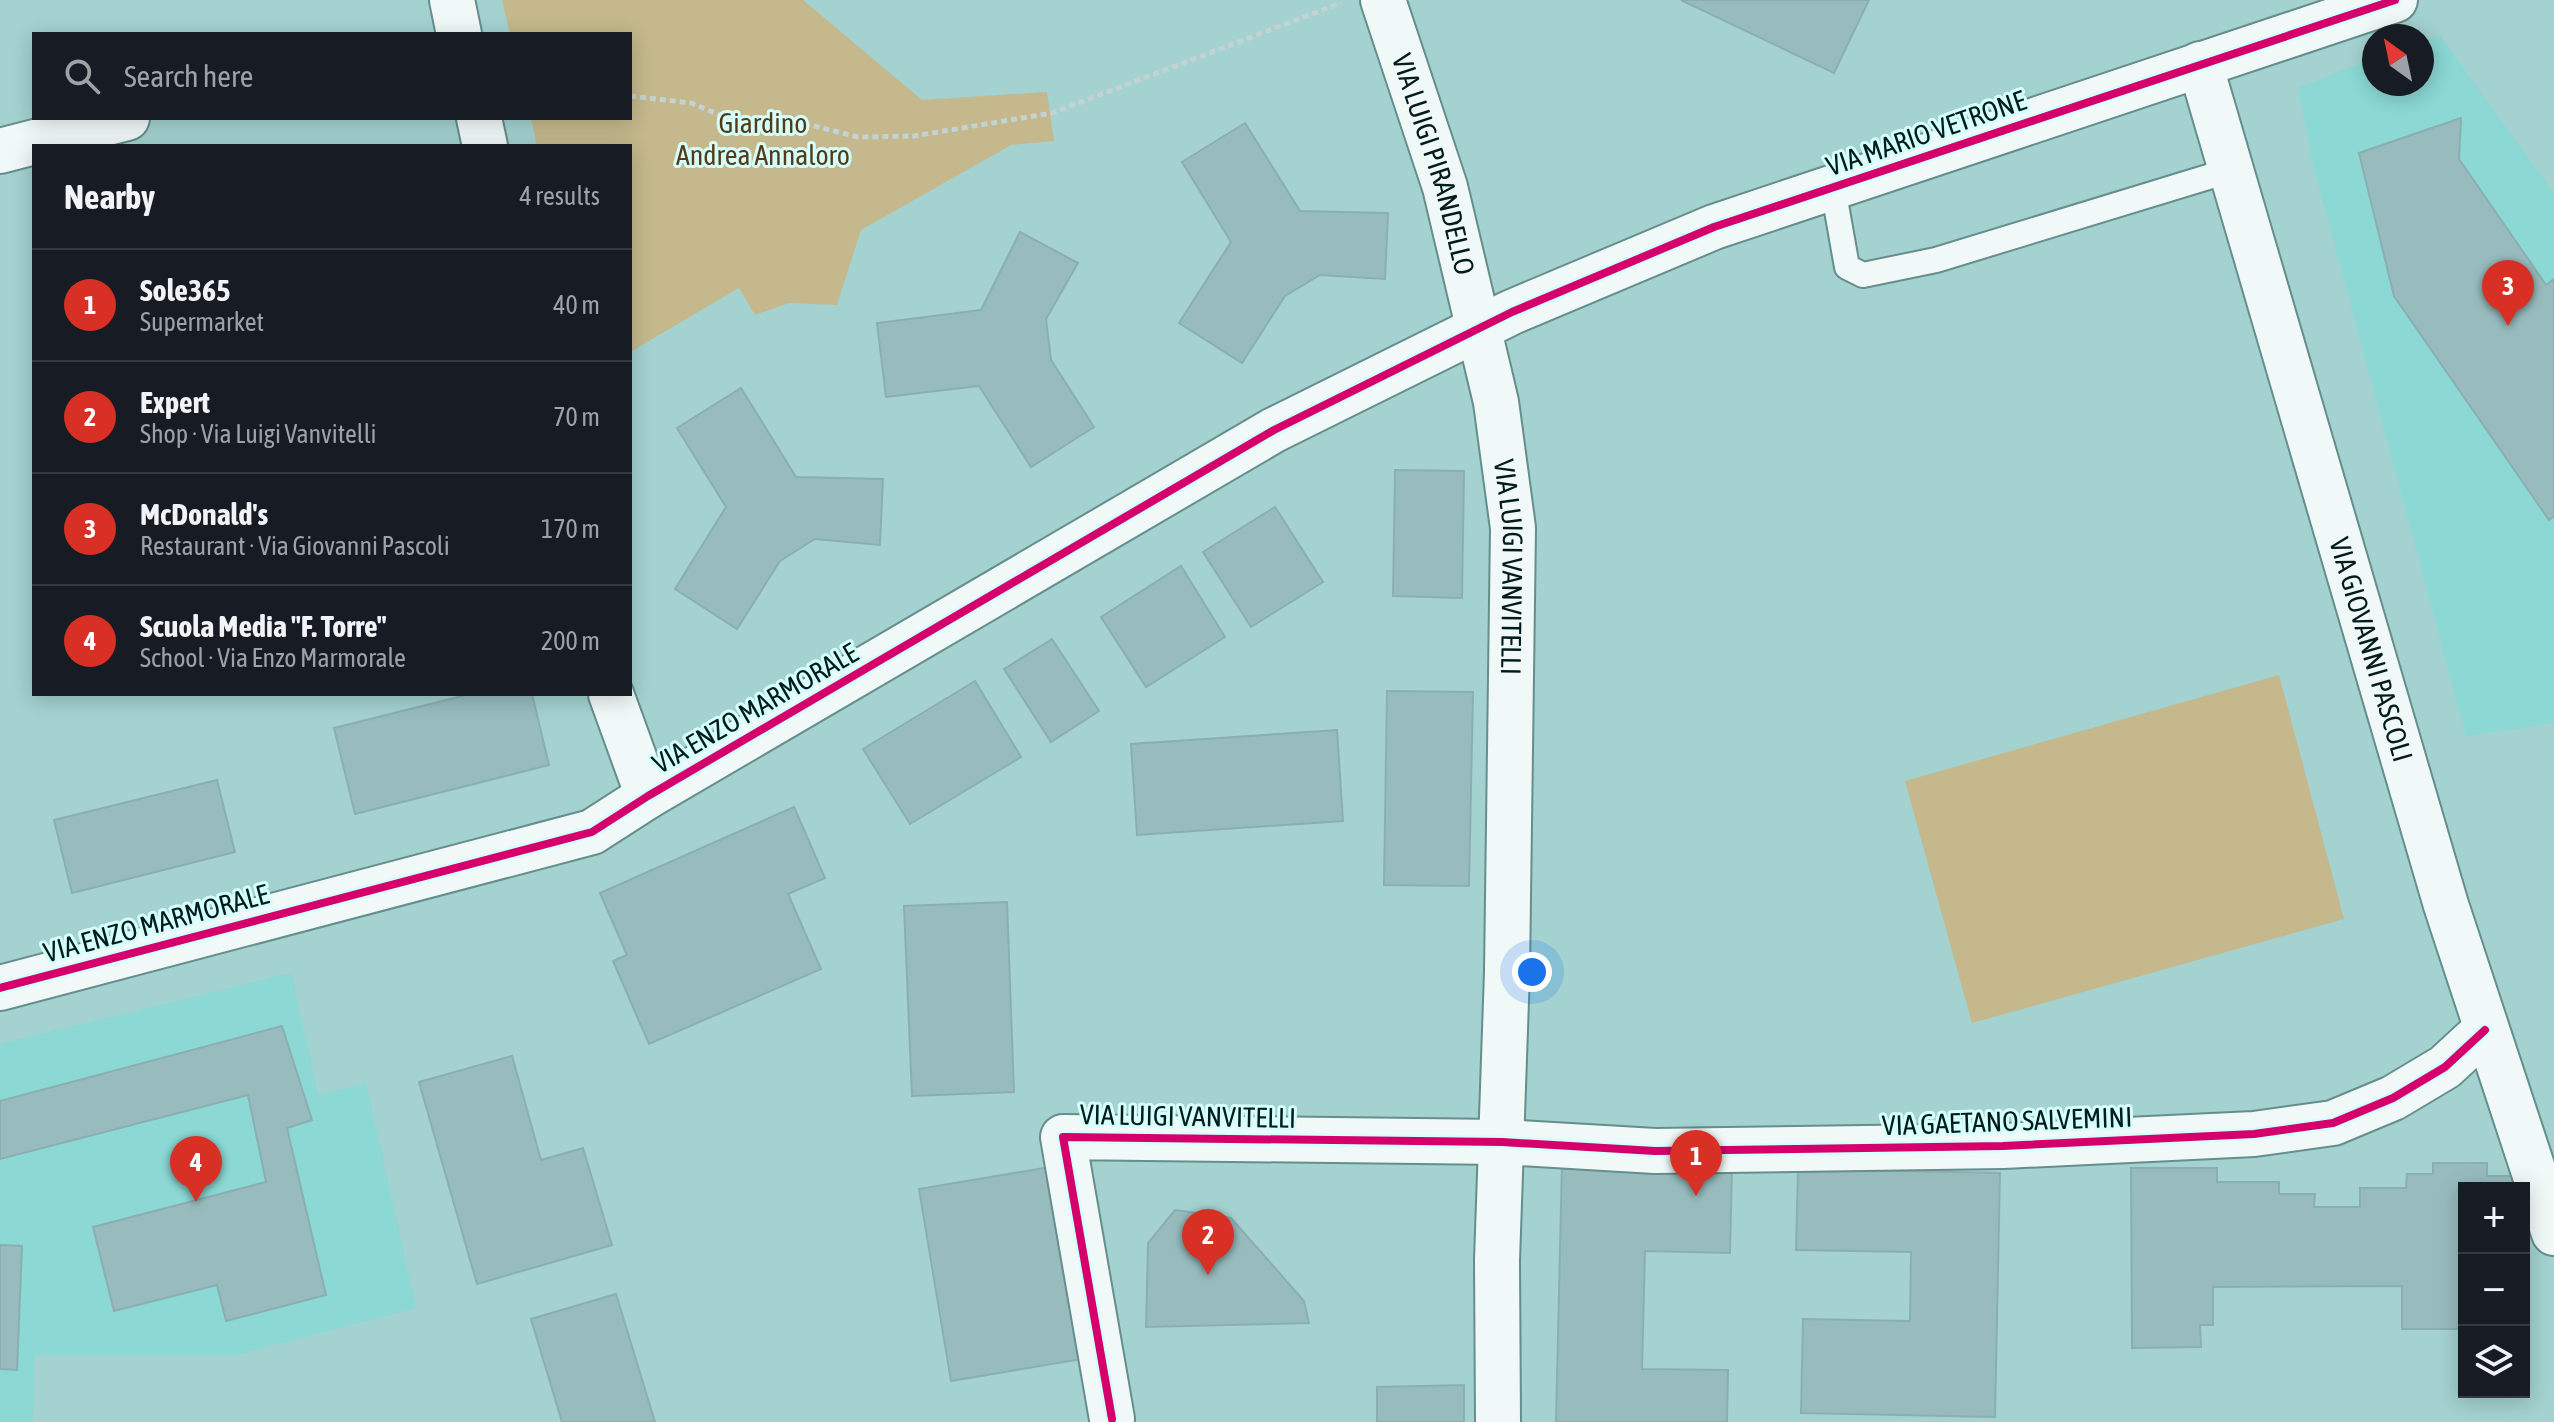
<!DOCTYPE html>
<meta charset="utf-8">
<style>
:root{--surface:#171b24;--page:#242831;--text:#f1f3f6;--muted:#9ea1a6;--line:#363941;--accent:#d93025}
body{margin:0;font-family:"Asap Condensed",sans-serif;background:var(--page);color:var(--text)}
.controls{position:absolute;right:24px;bottom:24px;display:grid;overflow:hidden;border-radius:0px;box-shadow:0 4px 20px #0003}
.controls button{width:72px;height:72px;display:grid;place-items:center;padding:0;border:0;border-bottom:2px solid var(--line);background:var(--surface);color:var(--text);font:40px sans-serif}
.compass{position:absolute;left:2362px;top:24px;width:72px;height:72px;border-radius:50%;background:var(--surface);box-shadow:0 4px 20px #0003;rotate:327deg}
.you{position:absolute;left:1532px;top:972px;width:28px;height:28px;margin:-20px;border:6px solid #fff;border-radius:50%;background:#1a73e8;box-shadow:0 0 0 12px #1a73e833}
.badge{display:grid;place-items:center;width:52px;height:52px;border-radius:50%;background:var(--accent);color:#fff;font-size:26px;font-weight:700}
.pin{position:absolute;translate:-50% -66px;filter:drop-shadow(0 2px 4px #0008)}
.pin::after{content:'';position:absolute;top:42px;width:28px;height:24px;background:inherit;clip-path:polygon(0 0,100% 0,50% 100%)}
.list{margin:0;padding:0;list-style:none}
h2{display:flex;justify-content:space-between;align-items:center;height:104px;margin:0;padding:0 32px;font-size:34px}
h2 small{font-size:26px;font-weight:400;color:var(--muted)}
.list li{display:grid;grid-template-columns:52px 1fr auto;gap:24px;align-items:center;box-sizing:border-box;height:112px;padding:0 32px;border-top:2px solid var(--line)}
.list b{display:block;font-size:30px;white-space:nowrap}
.list p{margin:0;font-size:26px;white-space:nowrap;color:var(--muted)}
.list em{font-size:26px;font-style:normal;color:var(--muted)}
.icon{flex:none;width:44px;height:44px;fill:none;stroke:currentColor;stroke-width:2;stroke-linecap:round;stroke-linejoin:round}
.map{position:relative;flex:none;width:2554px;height:1422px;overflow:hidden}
.search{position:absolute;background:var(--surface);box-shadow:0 4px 20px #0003;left:32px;top:32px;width:600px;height:88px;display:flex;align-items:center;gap:20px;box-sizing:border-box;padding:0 28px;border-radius:0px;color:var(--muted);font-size:30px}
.panel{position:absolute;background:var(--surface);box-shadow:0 4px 20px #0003;left:32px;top:144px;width:600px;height:552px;border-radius:0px}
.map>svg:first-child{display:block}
.built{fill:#8bd8d4}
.green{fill:#c4b88c}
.building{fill:#98bcbe;stroke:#8aafb1;stroke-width:2}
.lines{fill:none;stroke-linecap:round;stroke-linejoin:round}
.lane-casing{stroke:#658e8c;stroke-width:28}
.street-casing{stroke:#658e8c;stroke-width:48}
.path{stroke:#c3d2d2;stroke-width:5;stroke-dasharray:6 4;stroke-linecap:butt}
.lane{stroke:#f1f8f8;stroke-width:24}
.street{stroke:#f1f8f8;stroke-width:44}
.cycleway-casing{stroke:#d5fffc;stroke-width:13}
.cycleway{stroke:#d6006c;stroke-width:8}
.labels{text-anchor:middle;stroke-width:6;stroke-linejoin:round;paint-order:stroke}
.park-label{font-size:28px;fill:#563a15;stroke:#d5fffc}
.street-label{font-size:28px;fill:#011c1b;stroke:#d5fffc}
</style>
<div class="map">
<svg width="2554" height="1422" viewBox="0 0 2554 1422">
<rect width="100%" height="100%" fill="#a3d2d0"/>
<g class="built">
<polygon points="2440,36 2554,194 2554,723 2466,736 2313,164 2298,88 2374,58 2374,84 2422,84 2422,41"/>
<polygon points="291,973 318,1095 366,1083 416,1308 236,1355 35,1355 33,1422 0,1422 0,1044"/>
</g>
<g class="green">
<polygon points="502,0 803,0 922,100 1047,92 1054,141 1011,145 861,230 837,305 789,303 755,315 739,288 630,352 630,146 537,146 531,118 630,118 630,34 510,34"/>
<polygon points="2279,675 2344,919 1972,1023 1905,781"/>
</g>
<g class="building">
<polygon points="1681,0 1869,0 1834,73"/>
<polygon points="2461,118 2459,159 2546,285 2554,279 2554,516 2549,520 2394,296 2359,153"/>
<polygon points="1245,123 1300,211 1388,213 1385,279 1320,275 1285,296 1242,363 1179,323 1231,242 1182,162"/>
<polygon points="1020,232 1078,263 1046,319 1051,360 1094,427 1031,467 979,386 886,397 877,323 981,310"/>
<polygon points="741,388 796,477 883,479 880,545 815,539 780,561 737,629 675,589 726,507 677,428"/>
<polygon points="1395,470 1464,471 1462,598 1393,596"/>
<polygon points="1275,507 1323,582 1251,627 1203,552"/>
<polygon points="1181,566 1225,637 1146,687 1101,617"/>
<polygon points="1052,639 1099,711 1051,742 1004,669"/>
<polygon points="975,681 1021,757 910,824 863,749"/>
<polygon points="1387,691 1473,692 1469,886 1384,885"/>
<polygon points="470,694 532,694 549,765 355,814 334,728"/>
<polygon points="1337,730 1343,821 1137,835 1131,744"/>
<polygon points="217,780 235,852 72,893 54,820"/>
<polygon points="794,807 825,878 788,894 821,969 649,1044 613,961 627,955 600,893"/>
<polygon points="1007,902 1014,1092 912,1096 904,906"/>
<polygon points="282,1026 312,1120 287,1128 326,1295 226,1321 217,1285 114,1311 93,1227 266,1182 248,1095 0,1159 0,1101"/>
<polygon points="512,1056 541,1160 583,1148 612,1245 477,1284 419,1082"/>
<polygon points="2433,1163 2487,1163 2487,1176 2516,1176 2516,1188 2464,1188 2464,1329 2402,1329 2402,1286 2213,1287 2213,1325 2200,1325 2201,1347 2132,1348 2131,1168 2217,1168 2217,1182 2279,1182 2279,1194 2315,1194 2314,1207 2360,1207 2360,1188 2406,1188 2407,1174 2433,1174"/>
<polygon points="1562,1164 1732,1168 1730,1253 1645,1251 1642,1369 1728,1370 1727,1422 1556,1422"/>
<polygon points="1050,1167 1082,1359 951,1381 919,1189"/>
<polygon points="1798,1169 2000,1173 1995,1417 1801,1413 1803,1319 1910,1321 1911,1252 1796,1250"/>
<polygon points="1175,1210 1231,1218 1304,1301 1309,1323 1146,1327 1148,1243"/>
<polygon points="0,1245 22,1246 17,1370 0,1369"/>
<polygon points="616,1294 655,1422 562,1422 531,1319"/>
<polygon points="1464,1385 1464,1422 1377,1422 1377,1387"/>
</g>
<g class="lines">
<defs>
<polyline id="lane" points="1833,188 1847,267 1863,275 1936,260 2231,170"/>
<g id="street">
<polyline points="452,0 459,34"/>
<path id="s1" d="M1383 0 1445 187 1496 402 1513 528 1507 972 1497 1260 1498 1422"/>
<path id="s2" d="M2200 64 2446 905 2554 1233"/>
<polyline points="479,118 485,146"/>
<polyline points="0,151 127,118"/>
<polyline points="611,694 648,796"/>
<polyline points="0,988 592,832 648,796 1274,430 1512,312 1714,227 2395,0"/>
<polyline points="1112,1419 1063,1137 1502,1142 1655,1151 2003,1146 2254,1134 2333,1123 2393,1098 2445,1067 2485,1030"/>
</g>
</defs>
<use href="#lane" class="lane-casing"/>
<use href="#street" class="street-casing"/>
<polyline class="path" points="630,96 691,103 751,128 798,122 858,137 914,136 1052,113 1341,3"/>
<use href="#lane" class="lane"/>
<use href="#street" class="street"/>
<defs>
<g id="cycleway">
<polyline points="0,988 592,832 648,796 1274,430 1512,312 1714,227 2395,0"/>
<polyline points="1112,1419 1063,1137 1502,1142 1655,1151 2003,1146 2254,1134 2333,1123 2393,1098 2445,1067 2485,1030"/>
</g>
</defs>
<use href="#cycleway" class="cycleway-casing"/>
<use href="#cycleway" class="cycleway"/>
</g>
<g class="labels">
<g class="park-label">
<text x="763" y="133">Giardino<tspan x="763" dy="32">Andrea Annaloro</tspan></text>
</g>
<g class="street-label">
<text transform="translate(1926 133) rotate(-19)" y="10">VIA MARIO VETRONE</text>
<text dy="10" stroke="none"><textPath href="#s1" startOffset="172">VIA LUIGI PIRANDELLO</textPath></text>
<text dy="10" stroke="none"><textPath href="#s1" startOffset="584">VIA LUIGI VANVITELLI</textPath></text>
<text dy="10" stroke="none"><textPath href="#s2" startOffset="610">VIA GIOVANNI PASCOLI</textPath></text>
<text transform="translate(755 708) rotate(-30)" y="10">VIA ENZO MARMORALE</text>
<text transform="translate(156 923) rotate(-15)" y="10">VIA ENZO MARMORALE</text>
<text transform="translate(1188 1116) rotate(1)" y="10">VIA LUIGI VANVITELLI</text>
<text transform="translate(2007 1121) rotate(-2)" y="10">VIA GAETANO SALVEMINI</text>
</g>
</g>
</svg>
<div class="controls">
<button>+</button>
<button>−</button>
<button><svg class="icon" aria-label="layers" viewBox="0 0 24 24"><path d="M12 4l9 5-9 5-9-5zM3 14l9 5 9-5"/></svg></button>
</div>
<svg class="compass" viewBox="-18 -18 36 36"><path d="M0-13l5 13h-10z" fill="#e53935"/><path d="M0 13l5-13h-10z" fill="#9ea1a6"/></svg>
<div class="you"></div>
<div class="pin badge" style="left:1696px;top:1196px">1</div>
<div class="pin badge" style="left:1208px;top:1275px">2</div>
<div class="pin badge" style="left:2508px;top:326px">3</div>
<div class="pin badge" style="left:196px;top:1202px">4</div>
<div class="search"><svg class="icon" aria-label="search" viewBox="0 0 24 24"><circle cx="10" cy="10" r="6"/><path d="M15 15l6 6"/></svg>Search here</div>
<section class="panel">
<h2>Nearby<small>4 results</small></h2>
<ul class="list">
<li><span class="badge">1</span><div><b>Sole365</b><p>Supermarket</p></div><em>40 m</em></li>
<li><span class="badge">2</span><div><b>Expert</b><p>Shop · Via Luigi Vanvitelli</p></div><em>70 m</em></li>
<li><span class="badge">3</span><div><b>McDonald's</b><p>Restaurant · Via Giovanni Pascoli</p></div><em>170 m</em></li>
<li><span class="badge">4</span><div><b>Scuola Media &quot;F. Torre&quot;</b><p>School · Via Enzo Marmorale</p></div><em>200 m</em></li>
</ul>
</section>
</div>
